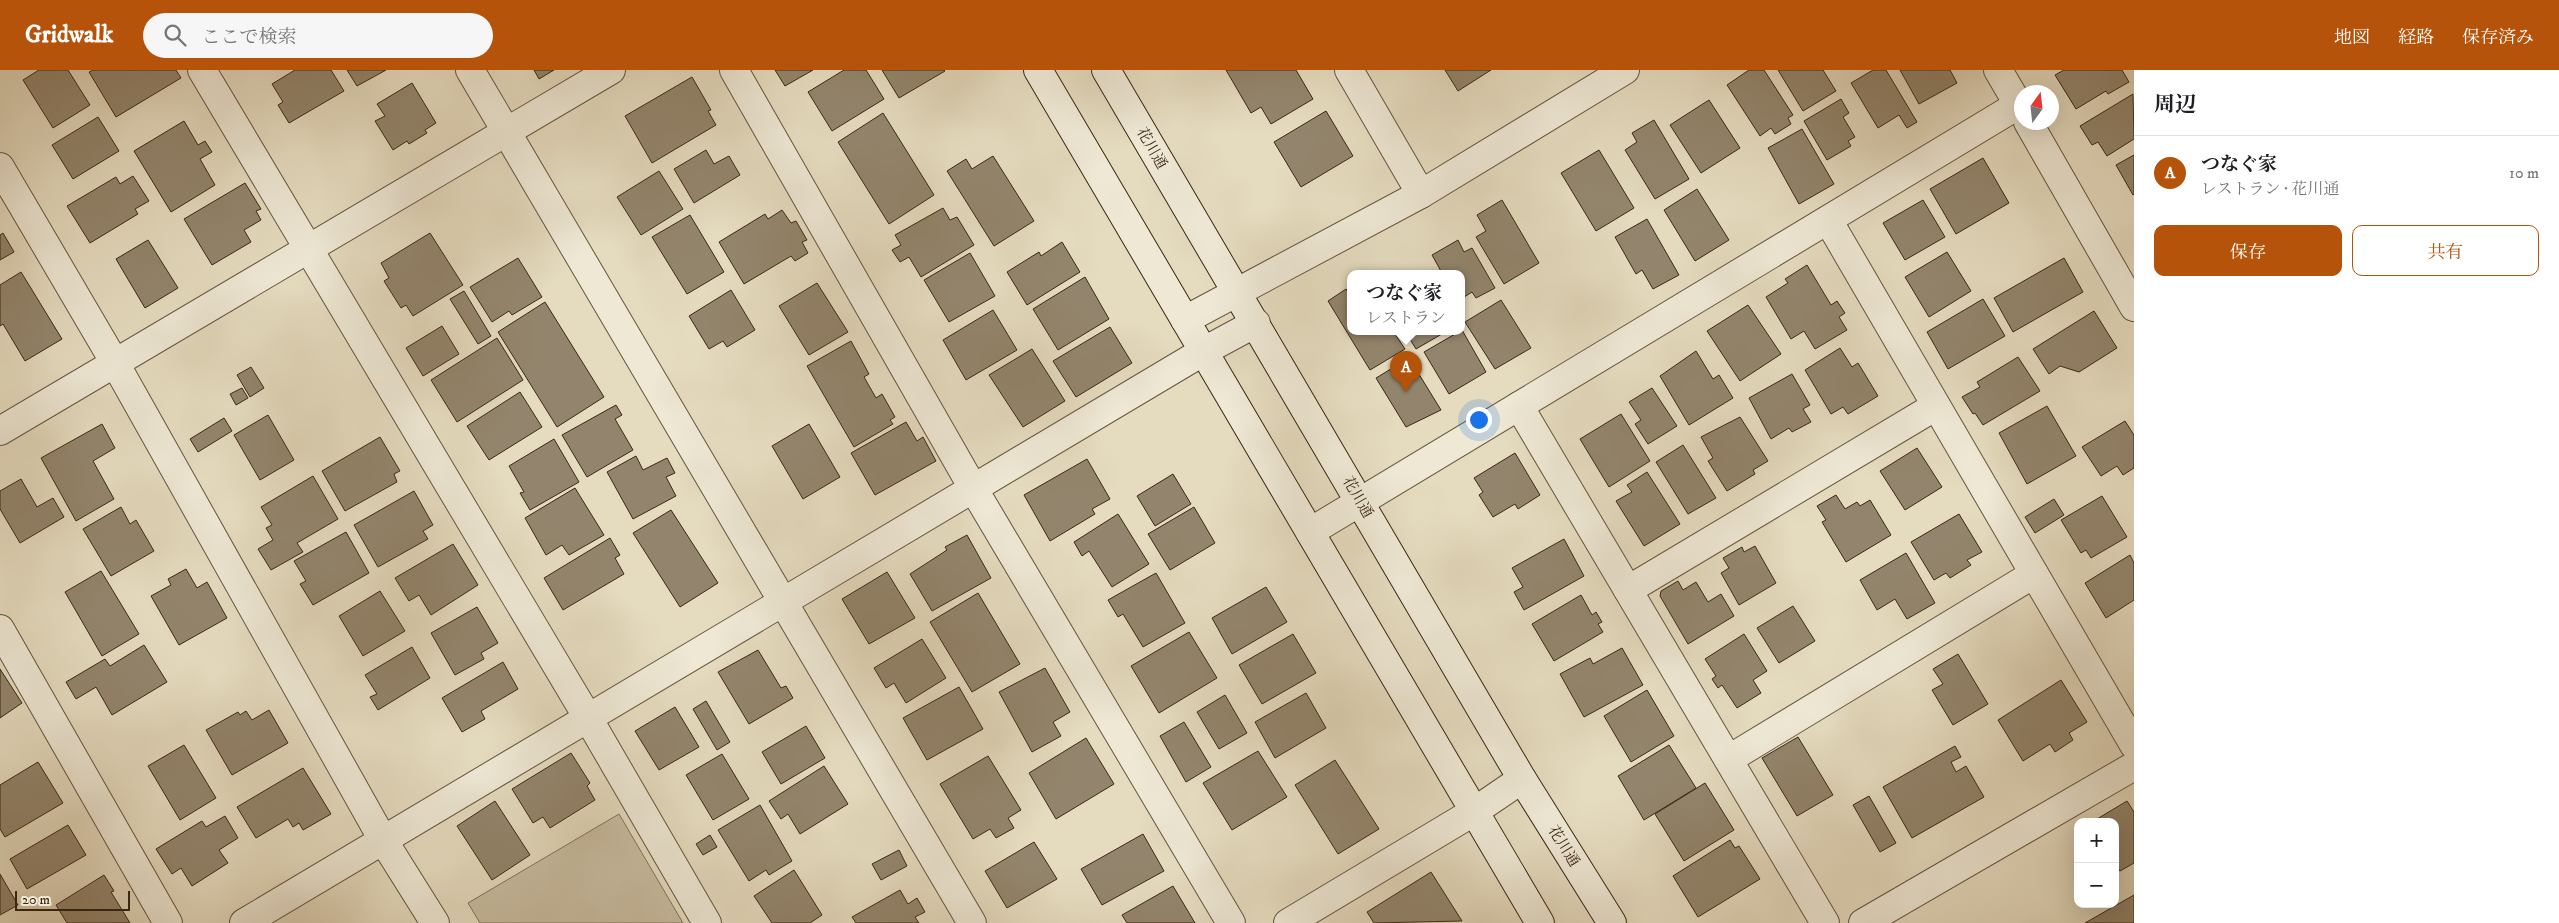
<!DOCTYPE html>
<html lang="ja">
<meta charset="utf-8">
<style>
:root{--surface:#fff;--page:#f6f6f6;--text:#202124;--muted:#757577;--line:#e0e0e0;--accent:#b45309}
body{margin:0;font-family:"IM FELL DW Pica","Noto Serif JP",serif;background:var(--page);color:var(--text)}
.controls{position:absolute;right:15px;bottom:15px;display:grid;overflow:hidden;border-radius:10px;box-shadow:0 5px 20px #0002}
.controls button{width:45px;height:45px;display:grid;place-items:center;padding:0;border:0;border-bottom:1px solid var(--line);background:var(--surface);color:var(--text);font:25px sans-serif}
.compass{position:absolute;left:2014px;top:15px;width:45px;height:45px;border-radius:50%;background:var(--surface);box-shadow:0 5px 20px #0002;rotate:15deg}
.scale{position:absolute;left:15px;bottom:12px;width:115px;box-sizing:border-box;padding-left:5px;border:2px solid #3b2814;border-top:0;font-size:14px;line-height:18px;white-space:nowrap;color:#3b2814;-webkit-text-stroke:4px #eee8d5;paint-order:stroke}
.you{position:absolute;left:1478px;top:349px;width:18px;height:18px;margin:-12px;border:4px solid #fff;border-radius:50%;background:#1a73e8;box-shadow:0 0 0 8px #1a73e833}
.badge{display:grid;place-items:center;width:32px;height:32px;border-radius:50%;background:var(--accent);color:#fff;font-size:16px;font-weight:700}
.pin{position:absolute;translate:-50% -41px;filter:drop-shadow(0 1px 2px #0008)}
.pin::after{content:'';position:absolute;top:26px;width:18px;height:15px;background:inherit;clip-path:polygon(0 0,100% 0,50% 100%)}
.popup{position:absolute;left:1347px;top:200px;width:118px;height:65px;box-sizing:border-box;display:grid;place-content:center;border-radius:10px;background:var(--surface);filter:drop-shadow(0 1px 4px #0005);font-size:16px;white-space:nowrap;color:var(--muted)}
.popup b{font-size:19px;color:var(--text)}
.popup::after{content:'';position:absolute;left:50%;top:100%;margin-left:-10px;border:10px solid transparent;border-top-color:var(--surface)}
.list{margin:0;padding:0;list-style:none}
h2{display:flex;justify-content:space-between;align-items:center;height:65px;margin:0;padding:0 20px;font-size:21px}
h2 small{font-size:16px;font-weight:400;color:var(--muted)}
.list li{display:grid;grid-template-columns:32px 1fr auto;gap:15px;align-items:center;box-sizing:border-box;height:75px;padding:0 20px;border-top:1px solid var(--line)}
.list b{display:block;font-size:19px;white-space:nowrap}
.list p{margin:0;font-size:16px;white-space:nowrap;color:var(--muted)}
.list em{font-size:16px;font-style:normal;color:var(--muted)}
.actions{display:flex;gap:10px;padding:15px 20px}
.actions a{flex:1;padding:11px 0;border:1px solid var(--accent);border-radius:10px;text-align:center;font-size:18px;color:var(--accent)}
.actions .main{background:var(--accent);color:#fff}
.icon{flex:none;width:28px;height:28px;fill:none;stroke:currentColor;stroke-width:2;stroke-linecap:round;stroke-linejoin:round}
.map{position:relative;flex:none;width:2134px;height:853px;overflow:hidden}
header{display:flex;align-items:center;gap:30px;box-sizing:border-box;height:70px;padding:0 25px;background:var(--accent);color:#fff}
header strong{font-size:24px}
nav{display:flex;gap:28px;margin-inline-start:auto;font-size:18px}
.search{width:350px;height:45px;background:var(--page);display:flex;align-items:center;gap:12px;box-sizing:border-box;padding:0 18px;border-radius:28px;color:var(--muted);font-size:19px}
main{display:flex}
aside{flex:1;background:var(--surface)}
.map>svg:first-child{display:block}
.green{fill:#c8bda2;stroke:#82725b}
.building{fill:#93856d;stroke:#3b2814}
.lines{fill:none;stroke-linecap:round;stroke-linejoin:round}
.street-casing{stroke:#66553f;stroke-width:30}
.secondary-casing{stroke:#3b2814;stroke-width:30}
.street{stroke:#eee8d5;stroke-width:28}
.secondary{stroke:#eee8d5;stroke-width:28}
.labels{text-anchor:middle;stroke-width:4;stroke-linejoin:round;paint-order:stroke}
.street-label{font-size:15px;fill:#3b2814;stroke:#eee8d5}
</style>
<header>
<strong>Gridwalk</strong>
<div class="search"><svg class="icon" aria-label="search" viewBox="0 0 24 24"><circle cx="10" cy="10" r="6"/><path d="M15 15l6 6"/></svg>ここで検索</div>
<nav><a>地図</a><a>経路</a><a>保存済み</a></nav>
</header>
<main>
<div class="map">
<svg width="2134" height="853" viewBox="0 0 2134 853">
<rect width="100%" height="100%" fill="#e5dbbf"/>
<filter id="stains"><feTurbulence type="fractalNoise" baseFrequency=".004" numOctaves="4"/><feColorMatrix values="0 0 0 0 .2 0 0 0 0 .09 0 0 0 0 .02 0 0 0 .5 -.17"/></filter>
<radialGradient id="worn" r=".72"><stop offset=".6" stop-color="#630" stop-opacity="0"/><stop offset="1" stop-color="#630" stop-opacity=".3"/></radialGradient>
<polygon class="green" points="619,744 683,853 480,853 468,833"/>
<g class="building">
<polygon points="39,0 68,0 90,35 53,58 23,10"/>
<polygon points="93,0 176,0 181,8 116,47 89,2"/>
<polygon points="295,0 331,0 344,21 289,53 278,35 283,32 272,14"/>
<polygon points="347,0 386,0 357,16"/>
<polygon points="534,0 554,0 539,9"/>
<polygon points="775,0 813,0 785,16"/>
<polygon points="844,0 866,0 884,29 832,61 808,22"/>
<polygon points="882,0 944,0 945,1 899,28"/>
<polygon points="1226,0 1296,0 1313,29 1271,54 1261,37 1251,43"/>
<polygon points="1445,0 1491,0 1458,21"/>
<polygon points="1764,0 1793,45 1788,48 1791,54 1775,64 1771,58 1760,66 1727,15 1749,0"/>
<polygon points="1778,0 1823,0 1836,21 1803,41"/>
<polygon points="1873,0 1886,0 1917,52 1907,58 1899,45 1878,58 1851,13"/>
<polygon points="1900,0 1950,0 1957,13 1919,34"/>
<polygon points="2064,0 2122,0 2129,12 2108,24 2106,21 2076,39 2055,5"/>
<polygon points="692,7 711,40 708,41 716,55 652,93 625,46"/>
<polygon points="412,13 436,53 425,60 427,63 409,74 407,71 393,80 375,51 385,46 377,34"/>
<polygon points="2133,24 2134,69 2107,86 2098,72 2092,75 2080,56"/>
<polygon points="1841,29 1849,43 1843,47 1855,67 1848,71 1851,76 1827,90 1804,51"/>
<polygon points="1709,30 1740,78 1701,103 1670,55"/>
<polygon points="1326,41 1353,86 1301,117 1274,72"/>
<polygon points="883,43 934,125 889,154 838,72"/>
<polygon points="98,47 119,81 73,109 52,75"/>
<polygon points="1654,50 1689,109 1655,129 1625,80 1637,72 1632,63"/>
<polygon points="184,51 198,75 205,71 212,82 200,89 215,115 171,142 134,81"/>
<polygon points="1802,59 1834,114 1799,134 1768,78"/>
<polygon points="706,80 714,94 729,86 740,105 694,133 674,99"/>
<polygon points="1599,80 1634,138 1596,161 1561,103"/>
<polygon points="2134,85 2134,124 2133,125 2116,95"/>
<polygon points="993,86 1034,151 994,176 947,101 966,89 972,99"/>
<polygon points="1983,88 2009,133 1956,164 1930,119"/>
<polygon points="659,101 683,139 641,165 617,127"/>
<polygon points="133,106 149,131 135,139 138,144 90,173 67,136 116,107 120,114"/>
<polygon points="245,113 261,139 256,141 261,150 244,160 251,172 212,195 184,149"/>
<polygon points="1697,119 1729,170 1695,191 1664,140"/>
<polygon points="1502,130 1539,193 1504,214 1476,167 1486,161 1477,145"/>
<polygon points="1923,130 1945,167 1905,190 1883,153"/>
<polygon points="943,138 950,150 957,147 974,175 921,207 909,187 900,192 892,180 901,175 895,165"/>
<polygon points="782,140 791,153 796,151 807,170 802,172 808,183 795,191 791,186 744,214 719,172 765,144 768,149"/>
<polygon points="690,145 724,202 687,224 652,167"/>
<polygon points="1647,149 1679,205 1653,219 1642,200 1636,204 1615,167"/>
<polygon points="3,163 14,182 0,190 0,165"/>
<polygon points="430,163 463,215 413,246 406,235 401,238 384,211 389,208 381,193"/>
<polygon points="148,170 178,218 145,238 116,189"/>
<polygon points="1458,170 1464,182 1472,178 1495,218 1476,228 1472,222 1461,229 1461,203 1442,203 1432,185"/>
<polygon points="1062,172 1080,202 1027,235 1007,202 1039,182 1041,186"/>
<polygon points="1947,182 1971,221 1929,247 1905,207"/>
<polygon points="970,183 995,226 949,252 924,210"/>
<polygon points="518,188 542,227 512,245 509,241 492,252 470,217"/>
<polygon points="2064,188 2083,222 2013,262 1994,228"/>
<polygon points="1807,195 1831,235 1837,231 1845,243 1839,247 1847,260 1815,279 1804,261 1791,269 1766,227 1788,213 1785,209"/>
<polygon points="21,202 62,269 25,291 3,254 0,256 0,215"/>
<polygon points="1085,207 1109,249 1058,280 1033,239"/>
<polygon points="817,213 848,262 809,285 779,236"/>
<polygon points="1346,219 1351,227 1351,261 1393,261 1405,279 1370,300 1328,231"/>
<polygon points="731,220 755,260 727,277 723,271 709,279 689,246"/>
<polygon points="464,221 491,266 478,274 450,229"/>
<polygon points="1983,229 2005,266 1948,299 1927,262"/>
<polygon points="1501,230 1531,278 1495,299 1465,252"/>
<polygon points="545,232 604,327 557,357 498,262"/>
<polygon points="1748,235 1781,284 1740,311 1707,261"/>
<polygon points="993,240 1017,280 966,310 943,270"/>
<polygon points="2094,241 2117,278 2079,302 2060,296 2049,304 2033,279"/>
<polygon points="442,256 459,284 423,306 406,278"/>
<polygon points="1110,257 1132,293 1076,327 1053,291"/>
<polygon points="1462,260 1486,302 1449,324 1424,282"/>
<polygon points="1413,261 1447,261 1416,279 1408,266 1414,263"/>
<polygon points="497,268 523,310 457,352 431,310"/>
<polygon points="851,271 869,304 864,307 876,328 882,324 895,347 890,350 893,354 854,377 807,296"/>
<polygon points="1840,278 1852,297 1858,293 1878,326 1848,344 1843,337 1831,344 1805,300"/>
<polygon points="1032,279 1065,331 1023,357 989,305"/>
<polygon points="1696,281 1713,309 1719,305 1733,328 1689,355 1660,306"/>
<polygon points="2018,287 2040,321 1983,355 1975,343 1973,344 1962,327 1980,317 1977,312"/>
<polygon points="1409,288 1441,340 1406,357 1376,308"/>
<polygon points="251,297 264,318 250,327 237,305"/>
<polygon points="1792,304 1810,335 1803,339 1811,352 1792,362 1789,358 1771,369 1749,328"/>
<polygon points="242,318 248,328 236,335 230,324"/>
<polygon points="1652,318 1677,356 1648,374 1635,354 1641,350 1629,332"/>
<polygon points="520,322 542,357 489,390 467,356"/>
<polygon points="616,335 622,345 615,349 633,380 587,407 562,365"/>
<polygon points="2047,336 2076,386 2027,414 1999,363"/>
<polygon points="1621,344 1650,391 1609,417 1580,369"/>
<polygon points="268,345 294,390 260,410 234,365"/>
<polygon points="1740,347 1768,391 1753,400 1755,404 1727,421 1708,391 1713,388 1701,367"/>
<polygon points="224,348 232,361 198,382 190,369"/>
<polygon points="2125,351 2134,365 2134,398 2123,405 2117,396 2101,406 2082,377"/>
<polygon points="906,352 917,371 923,367 936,391 875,425 851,383"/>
<polygon points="102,354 115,378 93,391 114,429 76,451 41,388"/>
<polygon points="809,354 840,407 803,429 772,376"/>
<polygon points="380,367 400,401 394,404 397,412 345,441 322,401"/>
<polygon points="554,369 579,412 530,440 520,423 524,422 509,396"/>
<polygon points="1683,375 1716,428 1688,444 1656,392"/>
<polygon points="1917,378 1942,417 1905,440 1880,401"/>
<polygon points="1515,383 1540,425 1518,439 1515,434 1493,447 1479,425 1483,422 1474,408"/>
<polygon points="636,386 643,400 667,388 675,403 666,407 676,426 633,449 607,402"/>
<polygon points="1087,389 1110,429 1092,439 1095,444 1050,471 1024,425"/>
<polygon points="1647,402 1680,454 1644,476 1616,431 1632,422 1627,415"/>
<polygon points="1173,404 1191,434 1155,456 1137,426"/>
<polygon points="313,406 338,449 297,473 303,482 271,500 258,479 273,470 266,458 272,455 261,437"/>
<polygon points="21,409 37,437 53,428 64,447 20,473 0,439 0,421"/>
<polygon points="575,418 604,465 569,485 562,475 546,485 525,448"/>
<polygon points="414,421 433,455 423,461 428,469 378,497 354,455"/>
<polygon points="1836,425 1845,439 1857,432 1860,436 1870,430 1891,465 1846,492 1822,452 1826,450 1817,436"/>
<polygon points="2102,426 2127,467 2091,488 2086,480 2081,483 2061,450"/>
<polygon points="2054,429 2064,445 2035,463 2025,447"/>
<polygon points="121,437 130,454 136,450 154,481 111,506 83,459"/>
<polygon points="1194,437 1215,473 1170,500 1148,464"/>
<polygon points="671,440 718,513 680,537 633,463"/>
<polygon points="1118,444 1149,494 1112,517 1089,481 1082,486 1074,472"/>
<polygon points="1959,444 1982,482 1967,490 1971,495 1950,508 1946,503 1934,510 1911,472"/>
<polygon points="346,462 369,503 313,535 300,514 306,511 294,491"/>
<polygon points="967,465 991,508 932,541 910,504 947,480 945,477"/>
<polygon points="610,468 620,485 615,488 624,504 563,540 544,508"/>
<polygon points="1564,469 1584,506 1524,540 1514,522 1523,517 1512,498"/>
<polygon points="453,474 478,515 431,545 419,525 409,531 395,508"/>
<polygon points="1755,476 1776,513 1739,535 1721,503 1729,498 1723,488 1742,477 1744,482"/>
<polygon points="1906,483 1935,533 1907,549 1895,529 1877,540 1860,510"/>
<polygon points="2130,485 2134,493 2134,530 2106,548 2085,513"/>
<polygon points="186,499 197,518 207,512 227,548 179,575 151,526 171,515 168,509"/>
<polygon points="101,501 139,564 102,586 65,522"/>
<polygon points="887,502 915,548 869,574 842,529"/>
<polygon points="1156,503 1185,553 1143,577 1123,544 1118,547 1108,530"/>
<polygon points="1678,511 1683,520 1696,512 1708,532 1721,524 1734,546 1688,574 1660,526 1661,521"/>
<polygon points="1266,517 1287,552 1232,584 1212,548"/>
<polygon points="380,521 405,561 363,586 339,546"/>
<polygon points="978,523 1020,594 972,622 930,552"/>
<polygon points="1581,525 1592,545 1596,542 1602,552 1598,554 1603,562 1554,591 1532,554"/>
<polygon points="1793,536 1815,571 1779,593 1757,558"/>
<polygon points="477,537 498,573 481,583 484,589 455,605 431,563"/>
<polygon points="1189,562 1217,608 1159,643 1131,596"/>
<polygon points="1293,564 1316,603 1262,634 1239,595"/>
<polygon points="1744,564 1767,601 1753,610 1761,623 1737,638 1722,615 1718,618 1712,609 1716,606 1705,589"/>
<polygon points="922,569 946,608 906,633 894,613 886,618 874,598"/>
<polygon points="144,575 167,612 112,645 96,617 76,629 66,612 105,589 110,596"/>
<polygon points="412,577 430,608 378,640 370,627 377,624 365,605"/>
<polygon points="1622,578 1643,615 1584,647 1560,604 1590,588 1593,594"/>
<polygon points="758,580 781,618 786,616 793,628 749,654 718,602"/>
<polygon points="1958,584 1988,634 1953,655 1932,620 1943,614 1933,599"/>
<polygon points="503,592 518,619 481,641 485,649 462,662 442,628"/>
<polygon points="1045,598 1070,642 1053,652 1061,666 1032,682 999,622"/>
<polygon points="0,599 22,633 0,648"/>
<polygon points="2061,610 2087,652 2069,663 2073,670 2055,682 2050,674 2023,691 1998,650"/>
<polygon points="959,617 983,659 927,690 903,648"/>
<polygon points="1647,620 1674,666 1631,692 1604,646"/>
<polygon points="1306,623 1326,658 1275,688 1255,652"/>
<polygon points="1225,625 1247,663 1219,679 1197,642"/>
<polygon points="706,631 730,672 717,680 693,639"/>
<polygon points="675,637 699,677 659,700 635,661"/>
<polygon points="269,640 288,673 232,705 206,660 238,642 240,645 246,641 252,650"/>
<polygon points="1184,652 1211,697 1186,712 1160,666"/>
<polygon points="806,656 825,688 781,714 762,682"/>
<polygon points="1798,667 1833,725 1797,746 1762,688"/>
<polygon points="1086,668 1114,714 1056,749 1029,703"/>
<polygon points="184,675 216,728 180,750 148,696"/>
<polygon points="1669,675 1696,718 1644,750 1618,706"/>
<polygon points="1955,676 1961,687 1951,692 1956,702 1966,696 1984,727 1912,768 1883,717"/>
<polygon points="1258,681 1287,727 1232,760 1203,713"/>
<polygon points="571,683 590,713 587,716 595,730 550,758 543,747 533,753 512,719"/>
<polygon points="722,684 749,729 713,750 686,705"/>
<polygon points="988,686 1021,740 1008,748 1014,758 996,768 990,759 973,769 940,714"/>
<polygon points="1335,690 1379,759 1338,784 1295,715"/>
<polygon points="38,692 63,733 5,767 0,759 0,715"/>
<polygon points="824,696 848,734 800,764 788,744 781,749 769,731"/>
<polygon points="303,698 331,744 303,760 299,753 293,757 288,749 256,768 237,737"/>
<polygon points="1705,713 1734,760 1684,791 1655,744"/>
<polygon points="1869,726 1896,773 1880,782 1853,735"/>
<polygon points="495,731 530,785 492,810 457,756"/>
<polygon points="2127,731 2134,742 2134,793 2120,801 2115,793 2115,752 2092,752"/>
<polygon points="760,735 792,791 769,805 766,800 749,811 718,760"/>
<polygon points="225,746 238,768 219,780 228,793 192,816 181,798 172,804 156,779 202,751 206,757"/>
<polygon points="68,755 86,785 27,819 10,789"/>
<polygon points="1143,764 1164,801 1102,835 1081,799"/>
<polygon points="710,765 717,777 703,785 696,774"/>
<polygon points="1730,770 1735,778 1739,776 1760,809 1698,847 1673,806"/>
<polygon points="1034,772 1057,809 1007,838 985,801"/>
<polygon points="899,780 907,796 881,810 872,794"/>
<polygon points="794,800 822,845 810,853 772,853 754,826"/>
<polygon points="1431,802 1462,851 1374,853 1367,842"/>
<polygon points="0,804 18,835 0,845"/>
<polygon points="104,805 114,821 111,822 130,853 67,853 56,835"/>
<polygon points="1173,816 1195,853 1127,853 1122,845"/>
<polygon points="900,820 908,834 917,828 925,842 915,847 919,853 856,853 852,847"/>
<polygon points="2134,825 2134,853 2085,853"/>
</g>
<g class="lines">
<defs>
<g id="street">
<polyline points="202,0 588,648 707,853"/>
<polyline points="470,0 972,853"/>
<polyline points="734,0 973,418 1231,853"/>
<polyline points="1349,0 1421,124"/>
<polyline points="1998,0 2022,41"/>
<polyline points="2028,52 2134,237"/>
<polyline points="0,97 115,293 383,770 435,853"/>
<polyline points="1828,150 2134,675"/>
<polyline points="1185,250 1421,124 1625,0"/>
<polyline points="1519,336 1825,853"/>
<polyline points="0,361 611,0"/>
<polyline points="1310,462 2018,35"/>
<polyline points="1628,520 1936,336"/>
<polyline points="0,559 168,853"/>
<polyline points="1729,689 2034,504"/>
<polyline points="244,853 1204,281 1256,253"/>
<polyline points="1288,853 1475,741 1522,709"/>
<polyline points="1863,853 2134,696"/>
</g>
<g id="secondary">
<polyline points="1038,0 1540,853"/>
<polyline points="1106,0 1522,709 1612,853"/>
</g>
</defs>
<use href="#street" class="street-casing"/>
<use href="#secondary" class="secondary-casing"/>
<use href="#street" class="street"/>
<use href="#secondary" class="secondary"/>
</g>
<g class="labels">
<g class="street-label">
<text transform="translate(1152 78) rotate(60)" y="5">花川通</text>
<text transform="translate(1358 427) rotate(60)" y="5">花川通</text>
<text transform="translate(1564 776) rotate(58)" y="5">花川通</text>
</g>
</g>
<rect width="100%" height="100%" filter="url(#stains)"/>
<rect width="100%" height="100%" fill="url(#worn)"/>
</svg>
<div class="controls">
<button>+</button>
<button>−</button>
</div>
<svg class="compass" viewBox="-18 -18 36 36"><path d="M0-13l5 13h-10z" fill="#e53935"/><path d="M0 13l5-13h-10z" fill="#757577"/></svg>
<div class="scale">20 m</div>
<div class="you"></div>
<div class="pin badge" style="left:1406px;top:322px">A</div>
<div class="popup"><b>つなぐ家</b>レストラン</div>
</div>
<aside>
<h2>周辺<small></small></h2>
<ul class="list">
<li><span class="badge">A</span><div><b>つなぐ家</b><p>レストラン · 花川通</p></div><em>10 m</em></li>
</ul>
<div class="actions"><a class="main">保存</a><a>共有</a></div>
</aside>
</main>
